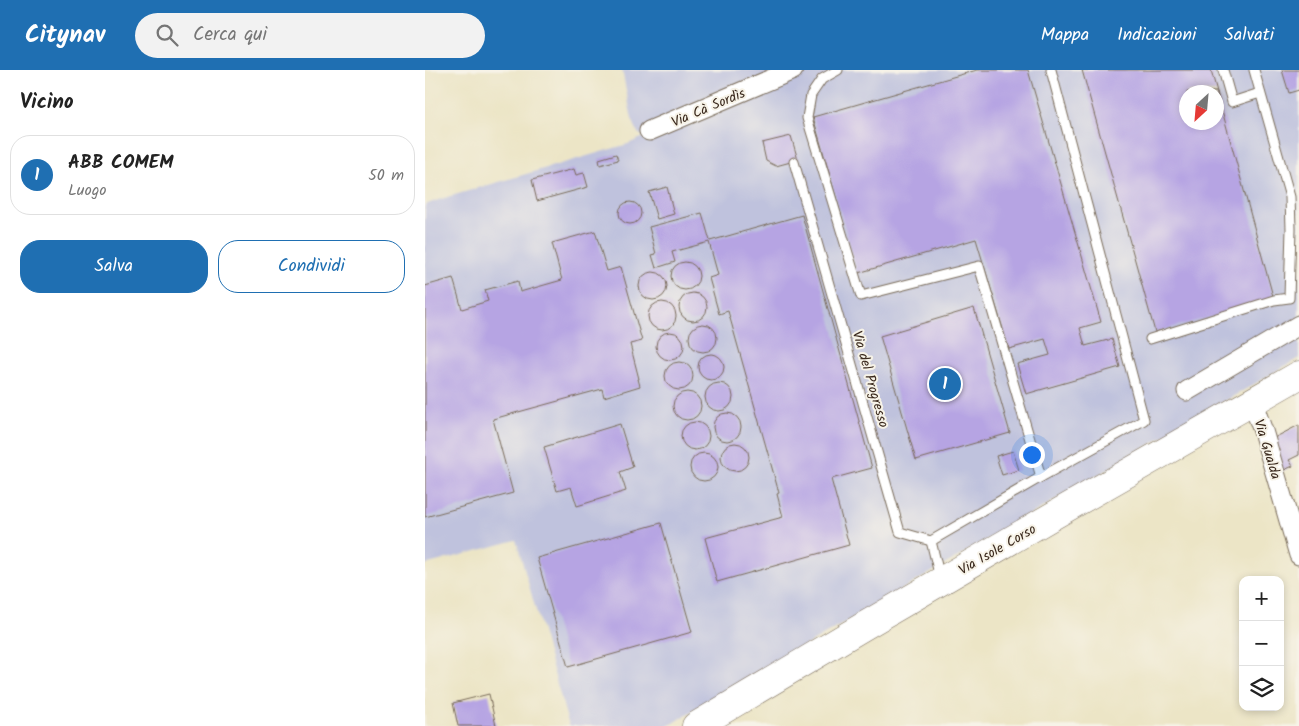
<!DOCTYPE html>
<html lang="it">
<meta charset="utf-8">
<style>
:root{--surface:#fff;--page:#f2f2f2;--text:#222;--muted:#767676;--line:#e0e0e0;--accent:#1f6fb2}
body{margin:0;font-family:Kalam,sans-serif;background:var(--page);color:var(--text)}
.controls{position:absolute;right:15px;bottom:15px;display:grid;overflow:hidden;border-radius:10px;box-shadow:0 2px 8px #0003}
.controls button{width:45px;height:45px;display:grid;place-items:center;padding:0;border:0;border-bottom:1px solid var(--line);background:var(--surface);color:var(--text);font:25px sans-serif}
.compass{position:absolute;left:754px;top:15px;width:45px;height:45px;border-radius:50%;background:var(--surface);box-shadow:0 2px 8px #0003;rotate:206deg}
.you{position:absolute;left:606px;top:384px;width:18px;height:18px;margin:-12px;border:4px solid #fff;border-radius:50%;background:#1a73e8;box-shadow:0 0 0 8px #1a73e833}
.badge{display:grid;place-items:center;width:32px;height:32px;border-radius:50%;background:var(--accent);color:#fff;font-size:16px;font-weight:700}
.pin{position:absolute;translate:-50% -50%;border:2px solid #fff;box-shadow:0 1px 5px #0006}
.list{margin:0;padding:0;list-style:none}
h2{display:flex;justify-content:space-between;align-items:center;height:65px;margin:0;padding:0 20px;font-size:21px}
h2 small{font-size:16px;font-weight:400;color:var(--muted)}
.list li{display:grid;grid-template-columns:32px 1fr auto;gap:15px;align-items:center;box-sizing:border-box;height:80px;margin:0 10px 10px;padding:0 10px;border:1px solid var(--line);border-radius:20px}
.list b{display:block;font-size:19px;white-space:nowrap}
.list p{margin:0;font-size:16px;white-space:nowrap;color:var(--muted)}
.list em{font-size:16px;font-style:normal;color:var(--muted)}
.actions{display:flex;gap:10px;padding:15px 20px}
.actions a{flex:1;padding:11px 0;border:1px solid var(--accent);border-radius:20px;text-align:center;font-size:18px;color:var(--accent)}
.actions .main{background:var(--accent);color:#fff}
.icon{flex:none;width:28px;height:28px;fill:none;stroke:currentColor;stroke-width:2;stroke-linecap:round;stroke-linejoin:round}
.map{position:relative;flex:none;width:874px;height:656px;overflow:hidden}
header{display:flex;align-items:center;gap:30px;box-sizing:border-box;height:70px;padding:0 25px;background:var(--accent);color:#fff}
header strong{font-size:24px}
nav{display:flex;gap:28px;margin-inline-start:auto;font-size:18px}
.search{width:350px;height:45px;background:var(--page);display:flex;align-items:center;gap:12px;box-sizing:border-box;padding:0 18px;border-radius:28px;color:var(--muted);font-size:19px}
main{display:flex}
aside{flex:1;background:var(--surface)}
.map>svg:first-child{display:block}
.industrial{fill:#bfc2dd;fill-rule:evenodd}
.building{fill:#b6a4e3;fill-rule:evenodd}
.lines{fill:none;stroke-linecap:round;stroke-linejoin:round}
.lane-casing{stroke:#796b59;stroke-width:11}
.street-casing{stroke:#796b59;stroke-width:21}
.primary-casing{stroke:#796b59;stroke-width:29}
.lane{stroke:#fff;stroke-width:9}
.street{stroke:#fff;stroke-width:19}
.primary{stroke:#fff;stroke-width:28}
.labels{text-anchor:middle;stroke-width:4;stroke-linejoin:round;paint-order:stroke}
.street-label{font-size:14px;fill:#3b2a1e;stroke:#f7f3e8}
</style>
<header>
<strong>Citynav</strong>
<div class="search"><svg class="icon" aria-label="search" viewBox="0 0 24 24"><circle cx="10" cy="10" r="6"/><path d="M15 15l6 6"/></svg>Cerca qui</div>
<nav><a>Mappa</a><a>Indicazioni</a><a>Salvati</a></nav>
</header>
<main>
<aside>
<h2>Vicino<small></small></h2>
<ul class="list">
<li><span class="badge">1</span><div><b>ABB COMEM</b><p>Luogo</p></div><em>50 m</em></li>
</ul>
<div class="actions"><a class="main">Salva</a><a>Condividi</a></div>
</aside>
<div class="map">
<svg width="874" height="656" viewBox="0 0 874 656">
<rect width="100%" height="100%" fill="#f7f3e8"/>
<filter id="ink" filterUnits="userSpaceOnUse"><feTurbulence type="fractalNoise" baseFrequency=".02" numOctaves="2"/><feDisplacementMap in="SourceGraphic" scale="10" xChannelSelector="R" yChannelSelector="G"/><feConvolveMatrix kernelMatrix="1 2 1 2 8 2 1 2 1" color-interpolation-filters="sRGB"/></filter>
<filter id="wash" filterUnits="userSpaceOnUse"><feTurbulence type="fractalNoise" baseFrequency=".0096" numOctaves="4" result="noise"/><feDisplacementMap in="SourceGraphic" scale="20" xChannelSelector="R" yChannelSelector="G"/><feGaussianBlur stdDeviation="1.12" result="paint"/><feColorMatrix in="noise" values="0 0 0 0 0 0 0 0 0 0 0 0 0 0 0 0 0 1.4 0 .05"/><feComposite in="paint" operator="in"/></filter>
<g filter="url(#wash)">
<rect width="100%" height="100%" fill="#ece5c6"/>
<path class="industrial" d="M197 0H874V288L243 656H144L91 470 0 495V135L16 129 203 74 219 67 213 63 207 49ZM762 22H792V52H762Z"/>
<g id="blocks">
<g class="building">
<polygon points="552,0 603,0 676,252 655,258 660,276 687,269 695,297 601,324 592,294 625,285 620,269 584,279 551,169 433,203 388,47"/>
<path d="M657 0H786L849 230 730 262ZM762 22H792V52H762Z"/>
<polygon points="857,0 874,0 874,20 864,23"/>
<polygon points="366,66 373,90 351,96 341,91 337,73"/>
<polygon points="191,84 193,90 175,95 174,89"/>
<polygon points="149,99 151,105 159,103 163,117 112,131 107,110"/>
<polygon points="242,117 249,144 232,149 224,122"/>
<circle cx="205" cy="143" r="11"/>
<polygon points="277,143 285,171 377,145 447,398 406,409 424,475 292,512 280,468 358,447 352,424 354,423 303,241 294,244 284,208 293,205 284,172 247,182 250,192 231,198 227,185 231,184 224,157"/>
<polygon points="170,161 182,201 196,197 217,271 205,274 214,309 213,309 215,316 179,327 177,319 68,349 88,423 0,447 0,216 28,208 37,239 63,231 60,220 93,211 95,222 137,210 127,173"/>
<circle cx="260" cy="206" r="14"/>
<circle cx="228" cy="216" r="14"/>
<circle cx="268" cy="237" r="14"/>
<circle cx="237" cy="246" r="14"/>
<polygon points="549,238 585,363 491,390 455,266"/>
<circle cx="278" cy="268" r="14"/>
<circle cx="245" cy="276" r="14"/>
<circle cx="286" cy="297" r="13"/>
<circle cx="254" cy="306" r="14"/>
<circle cx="294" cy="327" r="14"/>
<circle cx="262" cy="336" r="14"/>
<circle cx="302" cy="357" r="14"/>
<circle cx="270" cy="366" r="14"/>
<polygon points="195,354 208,397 195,402 201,421 152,436 146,417 132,421 119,377"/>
<polygon points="874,355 874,385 864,390 868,396 857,401 849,368"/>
<circle cx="310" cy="387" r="14"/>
<polygon points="588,381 594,400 577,405 571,386"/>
<circle cx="279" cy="397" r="14"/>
<polygon points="236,453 267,562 143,597 112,488"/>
<polygon points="64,624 71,656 33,656 28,633"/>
</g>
</g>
</g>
<g filter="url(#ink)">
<use href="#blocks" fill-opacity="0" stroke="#796b59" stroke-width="1"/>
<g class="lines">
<defs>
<g id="lane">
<polyline points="413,0 397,9 386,25 382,48 436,226 554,196 616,407"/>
<polyline points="798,0 807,32 835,23"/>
<polyline points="369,92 475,462 506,471"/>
<polyline points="725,269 849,230 864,228 866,159 865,127 829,0"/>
<polyline points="506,471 616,407 719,350 626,0"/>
<polyline points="506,471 515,508"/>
</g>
<g id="street">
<polyline points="224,61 368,0"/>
<polyline points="762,321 874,255"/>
<polyline points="827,331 838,361 874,485"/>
</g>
<polyline id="primary" points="271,656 439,556 631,444 874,305"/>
</defs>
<use href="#lane" class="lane-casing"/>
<use href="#street" class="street-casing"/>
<use href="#primary" class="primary-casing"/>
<use href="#lane" class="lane"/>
<use href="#street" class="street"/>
<use href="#primary" class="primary"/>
</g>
</g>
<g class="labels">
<g class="street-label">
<text transform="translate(283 37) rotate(-23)" y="5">Via Cà Sordìs</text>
<text transform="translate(446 309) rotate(74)" y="5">Via del Progresso</text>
<text transform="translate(843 379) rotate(73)" y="5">Via Gualda</text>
<text transform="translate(572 479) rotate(-30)" y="5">Via Isole Corso</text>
</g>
</g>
</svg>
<div class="controls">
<button>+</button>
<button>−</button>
<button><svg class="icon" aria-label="layers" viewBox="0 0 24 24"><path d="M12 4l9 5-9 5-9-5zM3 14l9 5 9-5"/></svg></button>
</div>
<svg class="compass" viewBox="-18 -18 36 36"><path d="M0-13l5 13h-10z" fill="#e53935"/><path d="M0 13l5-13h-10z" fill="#767676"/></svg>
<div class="you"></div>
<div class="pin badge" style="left:520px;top:314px">1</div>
</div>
</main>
